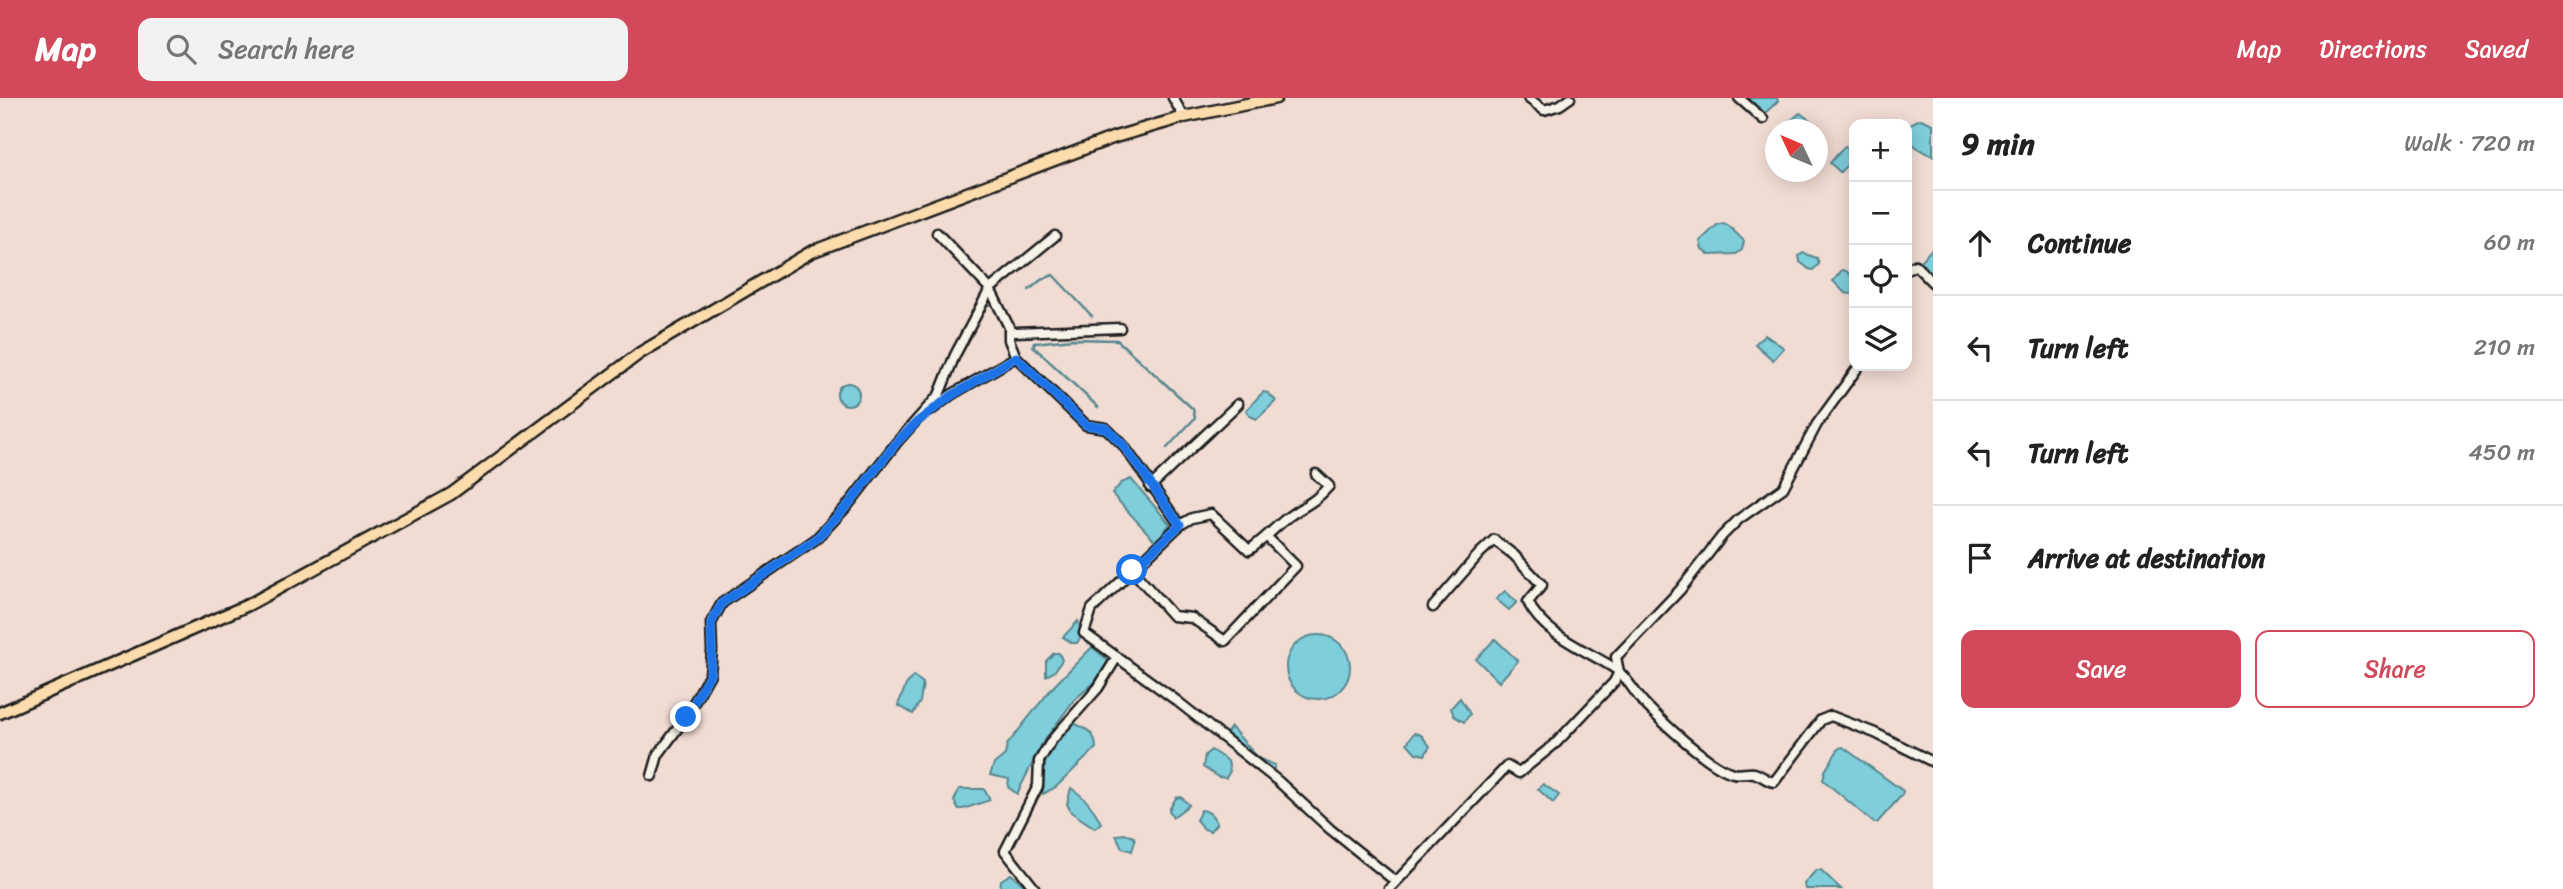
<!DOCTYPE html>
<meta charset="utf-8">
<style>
:root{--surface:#fff;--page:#f2f2f2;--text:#222;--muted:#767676;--line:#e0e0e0;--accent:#d1495b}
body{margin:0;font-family:Sriracha,sans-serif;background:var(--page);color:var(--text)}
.controls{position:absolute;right:21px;top:21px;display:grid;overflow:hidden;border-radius:14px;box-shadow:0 4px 18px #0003}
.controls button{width:63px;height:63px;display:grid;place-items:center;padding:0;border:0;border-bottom:2px solid var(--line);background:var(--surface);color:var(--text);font:35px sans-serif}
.compass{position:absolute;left:1765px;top:21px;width:63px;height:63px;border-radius:50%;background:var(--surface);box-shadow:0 4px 18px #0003;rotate:314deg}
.stop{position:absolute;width:21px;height:21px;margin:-16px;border:5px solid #1a73e8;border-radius:50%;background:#fff}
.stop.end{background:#1a73e8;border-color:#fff;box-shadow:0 2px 7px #0008}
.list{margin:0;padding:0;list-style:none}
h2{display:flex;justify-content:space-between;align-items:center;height:91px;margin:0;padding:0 28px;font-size:30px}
h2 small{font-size:23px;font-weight:400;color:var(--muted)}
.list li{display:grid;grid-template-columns:46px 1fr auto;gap:21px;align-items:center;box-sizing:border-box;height:105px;padding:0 28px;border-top:2px solid var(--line)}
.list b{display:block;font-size:26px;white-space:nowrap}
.list em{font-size:23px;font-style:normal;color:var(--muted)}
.actions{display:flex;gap:14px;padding:21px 28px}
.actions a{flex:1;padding:16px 0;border:2px solid var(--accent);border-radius:14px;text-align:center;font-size:24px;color:var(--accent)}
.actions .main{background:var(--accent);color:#fff}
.icon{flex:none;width:38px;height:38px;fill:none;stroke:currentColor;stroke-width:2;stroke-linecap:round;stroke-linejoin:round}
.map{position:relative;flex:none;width:1933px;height:791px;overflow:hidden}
header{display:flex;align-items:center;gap:42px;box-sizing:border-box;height:98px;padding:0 35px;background:var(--accent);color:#fff}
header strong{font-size:33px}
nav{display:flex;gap:38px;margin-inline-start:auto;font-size:24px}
.search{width:490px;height:63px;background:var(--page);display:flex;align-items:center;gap:18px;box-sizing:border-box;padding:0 24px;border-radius:14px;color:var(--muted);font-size:26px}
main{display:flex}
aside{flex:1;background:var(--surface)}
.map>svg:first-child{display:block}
.water{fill:#7fcedb;stroke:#57878f;stroke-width:2}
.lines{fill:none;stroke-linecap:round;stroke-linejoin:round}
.stream{stroke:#57878f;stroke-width:2.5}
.minor-casing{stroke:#1c1c1c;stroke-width:13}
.major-casing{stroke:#1c1c1c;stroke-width:15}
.minor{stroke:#f7f3e8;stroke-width:8}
.major{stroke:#fcdcac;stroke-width:10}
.route{stroke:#1a73e8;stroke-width:9}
</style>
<header>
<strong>Map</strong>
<div class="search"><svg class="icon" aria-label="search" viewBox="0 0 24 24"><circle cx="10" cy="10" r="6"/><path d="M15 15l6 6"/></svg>Search here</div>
<nav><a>Map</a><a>Directions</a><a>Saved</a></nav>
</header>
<main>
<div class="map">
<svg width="1933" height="791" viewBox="0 0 1933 791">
<rect width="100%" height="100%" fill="#f1dcd3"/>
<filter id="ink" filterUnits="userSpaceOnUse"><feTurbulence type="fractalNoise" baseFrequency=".0143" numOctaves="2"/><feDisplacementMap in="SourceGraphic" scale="14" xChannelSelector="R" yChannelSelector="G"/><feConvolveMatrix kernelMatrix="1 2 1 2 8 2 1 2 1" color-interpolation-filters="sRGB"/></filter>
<g filter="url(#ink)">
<g class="water">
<polygon points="1748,0 1777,0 1778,3 1764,16"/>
<polygon points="1800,15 1818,28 1818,34 1818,32 1788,31 1790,23"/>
<path d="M1921 21 1933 26V58C1915 52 1891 31 1921 21Z"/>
<polygon points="1845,48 1854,57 1854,60 1840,74 1830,65"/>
<polygon points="1723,125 1728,127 1744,143 1742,152 1736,156 1710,157 1702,151 1700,143 1717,127"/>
<polygon points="1933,150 1933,176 1919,164"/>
<polygon points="1803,155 1817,160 1819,166 1813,172 1809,171 1800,164 1799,158"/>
<polygon points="1842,172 1846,173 1854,180 1854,195 1852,196 1845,195 1833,183"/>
<polygon points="1765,237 1784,250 1773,262 1755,246"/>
<circle cx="848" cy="296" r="11"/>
<polygon points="1263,294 1268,295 1276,303 1257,321 1250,318 1246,312"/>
<polygon points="1131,381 1170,426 1156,444 1112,396 1121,385"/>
<polygon points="1505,493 1517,504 1509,512 1496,501"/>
<polygon points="1078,523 1082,537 1077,545 1072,545 1063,539"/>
<circle cx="1318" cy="569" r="32"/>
<polygon points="1495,541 1518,563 1499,584 1476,561"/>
<polygon points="1092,549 1109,563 1095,584 1074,602 1042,646 1017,696 1008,689 1009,681 990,677 994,666 1005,657 1007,647 1052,590"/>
<polygon points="1054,555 1059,555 1062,562 1054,574 1046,578 1046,563"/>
<polygon points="913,578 923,585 920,604 913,616 898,607 906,587"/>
<polygon points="1460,600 1470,616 1464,624 1454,618 1451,610"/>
<path d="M1071 624C1085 630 1096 634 1096 650L1056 689 1043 696C1042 658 1047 653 1071 624Z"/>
<polygon points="1231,629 1258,660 1275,667 1273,673 1230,641 1226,636"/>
<polygon points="1414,635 1421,637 1430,648 1425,657 1416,655 1407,645"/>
<polygon points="1843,649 1903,693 1902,697 1877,725 1874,725 1823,682 1825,673 1839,650"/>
<polygon points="1211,652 1228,663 1230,673 1226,680 1218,679 1203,669 1205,657"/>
<polygon points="1543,686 1559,697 1553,705 1538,691"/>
<path d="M1071 690C1085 699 1094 710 1101 725L1095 730 1071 714 1067 706Z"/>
<polygon points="959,691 984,691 990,702 963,711 958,711 954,703"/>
<polygon points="1181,699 1189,707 1173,719 1169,712 1176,700"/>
<path d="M1201 712C1210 713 1213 718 1217 725L1210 733 1204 731 1196 722Z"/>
<polygon points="1125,736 1134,739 1135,743 1132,753 1122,750 1116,737"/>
<polygon points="1816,772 1821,772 1841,791 1805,791 1804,786"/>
<polygon points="1011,776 1024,787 1024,791 1000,791 1001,782"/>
</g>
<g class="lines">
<g class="stream">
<polyline points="1029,192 1041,182 1053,177 1092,218"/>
<polyline points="1098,309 1033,248 1034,245 1073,241 1117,242 1193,311 1195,320 1167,350"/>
</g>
<defs>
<g id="minor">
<polyline points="1173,0 1184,19"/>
<polyline points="1528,0 1544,12 1560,7 1570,0"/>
<polyline points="1739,0 1763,21"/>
<polyline points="1055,138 990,191 1009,229 1009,242 1016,259 1086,327 1106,330 1123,347 1180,427 1092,511 1084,535 1177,603 1278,683 1330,731 1395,783"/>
<polyline points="1907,172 1915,167 1933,185"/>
<polyline points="1015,234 1120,230"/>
<polyline points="930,313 951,297 1016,259"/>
<polyline points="1150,389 1238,306"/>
<path d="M1180 427 1192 420 1211 416 1249 452C1264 442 1274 430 1288 419 1306 406 1313 406 1329 388L1316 376"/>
<polyline points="1132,472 1173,518 1192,520 1225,543 1296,468 1268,440"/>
<path d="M1433 509 1480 455 1494 442 1514 457 1542 487 1528 504C1543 537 1589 553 1617 572 1627 580 1635 595 1644 605 1661 623 1710 669 1733 675 1740 677 1747 674 1754 675 1762 677 1766 683 1774 684L1821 622 1831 618 1875 635 1933 664"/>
<polyline points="652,678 658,657 686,619 710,576 712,553 711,525 722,505 816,441 848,407 897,344 939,297 955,257 990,191 937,135"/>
<polyline points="1035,791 1005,753 1038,688 1039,663 1052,642 1098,590 1117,559"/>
<polyline points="1389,791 1507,668 1519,675 1556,645 1614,584 1619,574 1616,559 1680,492 1722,438 1739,421 1783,390 1817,326 1859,268"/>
</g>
<polyline id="major" points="0,615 248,507 451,396 640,255 811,154 1115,39 1184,19 1276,0"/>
</defs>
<use href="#minor" class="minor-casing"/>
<use href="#major" class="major-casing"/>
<use href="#minor" class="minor"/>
<use href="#major" class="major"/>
</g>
</g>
<g class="lines" filter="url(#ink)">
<polyline class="route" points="686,619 710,576 712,553 711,525 722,505 816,441 848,407 897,344 917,324 951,298 1016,259 1086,327 1106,330 1123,347 1180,427 1132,472"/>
</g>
</svg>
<div class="controls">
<button>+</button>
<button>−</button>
<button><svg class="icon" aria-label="locate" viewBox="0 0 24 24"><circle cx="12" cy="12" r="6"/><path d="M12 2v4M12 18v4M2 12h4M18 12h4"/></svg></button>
<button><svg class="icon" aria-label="layers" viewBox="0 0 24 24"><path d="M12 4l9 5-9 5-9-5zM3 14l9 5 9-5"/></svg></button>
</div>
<svg class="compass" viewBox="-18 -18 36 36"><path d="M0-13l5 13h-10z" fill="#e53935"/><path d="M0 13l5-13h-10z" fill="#767676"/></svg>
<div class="stop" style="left:1132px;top:472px"></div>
<div class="stop end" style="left:686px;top:619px"></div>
</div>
<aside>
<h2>9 min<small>Walk · 720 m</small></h2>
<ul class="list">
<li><svg class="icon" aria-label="ahead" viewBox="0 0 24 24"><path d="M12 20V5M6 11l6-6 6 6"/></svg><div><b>Continue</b></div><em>60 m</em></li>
<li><svg class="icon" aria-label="left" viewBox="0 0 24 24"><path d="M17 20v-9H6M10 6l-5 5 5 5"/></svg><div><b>Turn left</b></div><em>210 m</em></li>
<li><svg class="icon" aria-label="left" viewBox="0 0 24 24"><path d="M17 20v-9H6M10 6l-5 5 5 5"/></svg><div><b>Turn left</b></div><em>450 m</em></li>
<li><svg class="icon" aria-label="arrive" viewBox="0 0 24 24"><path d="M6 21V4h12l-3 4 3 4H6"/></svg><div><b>Arrive at destination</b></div></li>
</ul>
<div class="actions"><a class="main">Save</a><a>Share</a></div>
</aside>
</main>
